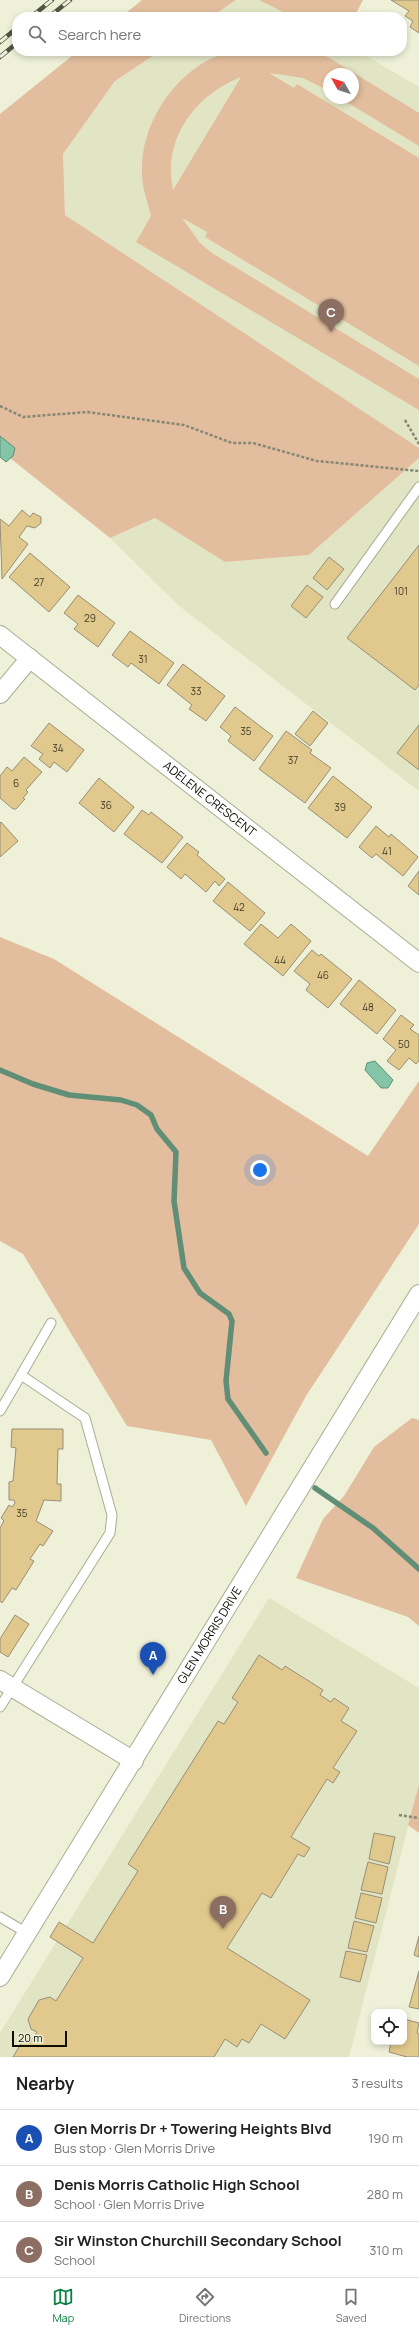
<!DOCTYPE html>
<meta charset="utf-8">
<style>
:root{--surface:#fff;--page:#f2f2f2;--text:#222;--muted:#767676;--line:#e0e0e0;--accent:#0b8043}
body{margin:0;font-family:Manrope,sans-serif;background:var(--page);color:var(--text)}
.controls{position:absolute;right:12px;bottom:12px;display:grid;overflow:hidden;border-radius:8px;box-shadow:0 2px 6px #0003}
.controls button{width:36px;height:36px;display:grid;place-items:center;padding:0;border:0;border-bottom:1px solid var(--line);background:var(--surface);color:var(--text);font:20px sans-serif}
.compass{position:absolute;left:323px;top:68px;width:36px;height:36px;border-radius:50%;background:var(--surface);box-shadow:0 2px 6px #0003;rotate:309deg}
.scale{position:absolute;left:12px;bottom:10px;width:55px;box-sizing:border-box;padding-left:4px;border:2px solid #0d0e06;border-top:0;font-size:11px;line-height:14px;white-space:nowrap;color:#0d0e06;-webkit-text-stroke:3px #eef1d7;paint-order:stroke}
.you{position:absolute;left:260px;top:1170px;width:14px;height:14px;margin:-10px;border:3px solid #fff;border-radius:50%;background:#1a73e8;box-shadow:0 0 0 6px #1a73e833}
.badge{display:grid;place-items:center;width:26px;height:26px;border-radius:50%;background:var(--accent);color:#fff;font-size:13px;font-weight:700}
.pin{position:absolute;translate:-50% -33px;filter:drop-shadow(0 1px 2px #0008)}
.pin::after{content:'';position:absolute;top:21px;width:14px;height:12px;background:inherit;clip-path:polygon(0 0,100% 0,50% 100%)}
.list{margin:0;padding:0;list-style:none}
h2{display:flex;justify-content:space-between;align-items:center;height:52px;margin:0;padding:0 16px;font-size:17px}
h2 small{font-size:13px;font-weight:400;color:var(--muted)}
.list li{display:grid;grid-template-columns:26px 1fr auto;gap:12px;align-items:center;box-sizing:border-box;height:56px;padding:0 16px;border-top:1px solid var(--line)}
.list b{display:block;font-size:15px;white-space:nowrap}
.list p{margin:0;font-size:13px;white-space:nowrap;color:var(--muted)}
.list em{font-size:13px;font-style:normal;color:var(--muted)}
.icon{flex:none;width:22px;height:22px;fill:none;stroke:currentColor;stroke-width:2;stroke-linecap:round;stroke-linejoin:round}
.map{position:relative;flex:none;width:419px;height:2057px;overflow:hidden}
.search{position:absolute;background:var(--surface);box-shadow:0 2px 6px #0003;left:12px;right:12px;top:12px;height:44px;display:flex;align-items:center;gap:10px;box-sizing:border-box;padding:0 14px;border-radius:16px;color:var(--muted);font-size:15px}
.sheet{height:220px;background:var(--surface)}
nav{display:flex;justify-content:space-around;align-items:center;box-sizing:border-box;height:56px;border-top:1px solid var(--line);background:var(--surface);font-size:11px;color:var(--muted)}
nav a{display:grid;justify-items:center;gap:2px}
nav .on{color:var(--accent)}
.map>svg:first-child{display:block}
.built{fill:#e1e5c4;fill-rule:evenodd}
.green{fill:#e3be9e;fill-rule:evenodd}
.water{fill:#83c5a6;stroke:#608e76}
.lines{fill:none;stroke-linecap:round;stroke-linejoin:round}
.stream{stroke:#608e76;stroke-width:5.5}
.building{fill:#e1c88d;stroke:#988e78}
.service-casing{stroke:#a9ac93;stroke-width:11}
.minor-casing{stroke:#a9ac93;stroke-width:20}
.path{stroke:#858775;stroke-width:2.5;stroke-dasharray:3 2;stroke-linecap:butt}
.service{stroke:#fff;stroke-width:9}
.minor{stroke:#fff;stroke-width:18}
.rail-casing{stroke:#525446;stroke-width:4.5}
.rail{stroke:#eef1d7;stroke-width:3;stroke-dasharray:9;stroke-linecap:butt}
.labels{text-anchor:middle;stroke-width:3.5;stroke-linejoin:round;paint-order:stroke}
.number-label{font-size:10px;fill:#423c28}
.street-label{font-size:12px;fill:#0d0e06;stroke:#eef1d7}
</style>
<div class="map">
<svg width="419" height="2057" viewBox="0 0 419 2057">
<rect width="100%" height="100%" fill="#eef1d7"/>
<g class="built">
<polygon points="236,0 259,0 293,17 211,17"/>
<path d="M160 51H358L419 87V448L65 215 63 154 115 81ZM329 74H353V98H329Z"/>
<polygon points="419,458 419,791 178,605 110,538 155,518 225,562 309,555"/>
<polygon points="269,1598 419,1688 419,1784 349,2057 0,2057 0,2033"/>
</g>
<g class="green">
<polygon points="142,0 236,0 211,17 121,17"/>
<polygon points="259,0 363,0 354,17 293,17"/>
<polygon points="78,51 160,51 115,81 63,154 65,215 419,448 419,458 309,555 225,562 155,518 110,538 0,450 0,114"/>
<path d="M234 51H307L328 57 419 113V146L340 98H353V74H329V91L303 78 269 73 294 88 297 84 419 158V366L205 237 207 232 182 218 200 243 212 253 419 379V410L136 242 151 216C148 203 142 188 142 174 140 129 168 82 208 60 216 56 225 54 234 51ZM241 77 173 190C162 139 195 95 241 77Z"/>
<polygon points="0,937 54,959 368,1156 419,1081 419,1224 306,1396 246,1506 211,1440 127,1426 23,1254 0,1241"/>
<polygon points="412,1418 419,1420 419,1626 408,1617 296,1578 323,1519 344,1496 374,1447"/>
<polygon points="419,1784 419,1833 408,1825"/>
</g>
<g class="water">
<polygon points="0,436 15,448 13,456 6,462 0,457"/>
<polygon points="375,1061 393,1080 388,1088 381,1088 365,1070 367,1063"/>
</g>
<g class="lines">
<g class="stream">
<polyline points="0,1070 33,1084 69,1095 121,1100 137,1105 151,1115 157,1129 176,1152 174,1201 184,1268 200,1293 229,1314 232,1321 226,1381 228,1399 266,1453"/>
<polyline points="315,1488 373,1528 419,1569"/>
</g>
</g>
<g class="building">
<polygon points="391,0 419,0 419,33 410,27 413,21 405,16 409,11"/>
<polygon points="22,510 30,517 33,513 41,517 41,523 35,528 27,526 19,537 28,544 2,579 0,519 9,526"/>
<polygon points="419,545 419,685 415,690 347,638"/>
<polygon points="30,553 70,587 49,612 9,577"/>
<polygon points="329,557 344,569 327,590 313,578"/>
<polygon points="307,585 323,597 306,618 291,606"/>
<polygon points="78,595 115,623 98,647 74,629 78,624 64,613"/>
<polygon points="130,631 174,663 159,684 131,663 128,667 112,655"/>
<polygon points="183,664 225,696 206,721 189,709 192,705 167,685"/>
<polygon points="235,707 273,736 254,761 228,741 231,736 220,727"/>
<polygon points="313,711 328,723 310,746 295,734"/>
<polygon points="49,723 84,750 67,772 54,762 50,768 39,759 43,754 31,746"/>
<polygon points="419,725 419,770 397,753"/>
<polygon points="286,731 312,750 310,753 331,768 305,803 259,769"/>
<polygon points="24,757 42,772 26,790 28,792 23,798 25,799 16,809 13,809 0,798 0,776 7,767 12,771"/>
<polygon points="333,776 372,807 347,838 308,808"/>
<polygon points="99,778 134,807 114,832 79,803"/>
<polygon points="142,810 149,815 151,812 183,837 162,863 124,834"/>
<polygon points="1,822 18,841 0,857 0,823"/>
<polygon points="376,826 389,837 391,834 418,857 403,876 376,854 372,858 359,847"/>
<polygon points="187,843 199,852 197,855 225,879 219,886 215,881 206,892 185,874 181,879 167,867"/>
<polygon points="419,871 419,895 408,886"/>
<polygon points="228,882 265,913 250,931 213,901"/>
<polygon points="261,924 278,938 291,924 311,941 283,976 244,944"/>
<polygon points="312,950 319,956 321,954 352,979 328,1008 306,990 310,984 294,971"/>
<polygon points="359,980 396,1010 377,1034 340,1004"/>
<polygon points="401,1015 414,1025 410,1029 419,1035 419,1061 416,1064 409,1058 399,1070 387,1061 396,1050 383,1039"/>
<polygon points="12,1429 63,1429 63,1449 58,1449 57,1484 61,1484 61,1501 44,1500 36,1521 53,1531 43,1546 40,1544 30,1559 34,1561 16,1590 12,1588 2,1603 0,1601 0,1528 4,1521 1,1518 9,1505 12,1507 15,1503 14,1500 9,1500 9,1482 13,1481 16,1448 11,1447"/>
<polygon points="15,1615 29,1624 8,1657 0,1652 0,1639"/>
<polygon points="259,1655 282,1670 285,1666 323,1690 320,1695 331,1702 334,1698 349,1708 341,1721 357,1731 333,1768 340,1772 333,1783 327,1779 291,1837 310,1848 304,1857 298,1854 271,1898 262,1893 227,1948 310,2000 285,2039 261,2024 249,2043 242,2039 237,2047 225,2039 214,2057 13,2057 25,2037 31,2041 37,2032 31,2029 28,2019 39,2000 50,1997 56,2001 83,1958 50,1937 59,1922 93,1943 138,1871 128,1864 218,1721 224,1724 238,1702 232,1698"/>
<polygon points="374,1833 395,1837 389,1864 369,1859"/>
<polygon points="368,1862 388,1867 382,1894 361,1890"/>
<polygon points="361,1893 382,1898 376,1923 355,1918"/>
<polygon points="354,1921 374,1926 367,1952 348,1948"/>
<polygon points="419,1936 419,1957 414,1955"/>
<polygon points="346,1951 367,1955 360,1982 340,1977"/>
<polygon points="419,1971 419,2009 409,2007"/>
<polygon points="404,2019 419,2023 417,2033 419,2034 419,2057 407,2057 389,2052 391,2042 404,2042"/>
</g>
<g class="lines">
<defs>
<g id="service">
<polyline points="335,604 419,487"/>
<polyline points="0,1411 21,1375"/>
<polyline points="0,1707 110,1533 112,1515 85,1418 21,1375 51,1323"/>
<polyline points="0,1917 27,1933"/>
</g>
<g id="minor">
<path id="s1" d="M0 635 419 963"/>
<polyline points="0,694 30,658"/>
<polyline points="0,1680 134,1761"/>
<path id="s2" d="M0 1977 419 1294"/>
</g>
</defs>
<use href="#service" class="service-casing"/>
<use href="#minor" class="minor-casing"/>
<g class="path">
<polyline points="0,406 23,417 87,412 184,425 232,443 253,443 317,461 419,471"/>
<polyline points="405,420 419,444"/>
<polyline points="399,1815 419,1818"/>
</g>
<use href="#service" class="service"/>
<use href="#minor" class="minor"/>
<defs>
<g id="rail">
<polyline points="31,17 52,0"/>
<polyline points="49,17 70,0"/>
<polyline points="0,42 17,28"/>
<polyline points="0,57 17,43"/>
</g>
</defs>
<use href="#rail" class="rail-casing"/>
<use href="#rail" class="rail"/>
</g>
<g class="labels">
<g class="number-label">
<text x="39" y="586">27</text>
<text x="401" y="595">101</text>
<text x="90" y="622">29</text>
<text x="143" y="663">31</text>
<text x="196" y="695">33</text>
<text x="246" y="735">35</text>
<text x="58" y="752">34</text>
<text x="293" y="764">37</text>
<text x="16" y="787">6</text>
<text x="106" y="809">36</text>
<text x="340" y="811">39</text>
<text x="387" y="855">41</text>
<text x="239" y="911">42</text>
<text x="280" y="964">44</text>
<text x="323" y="979">46</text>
<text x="368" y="1011">48</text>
<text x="404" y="1048">50</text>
<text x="22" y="1517">35</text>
</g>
<g class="street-label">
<text dy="4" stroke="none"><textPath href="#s1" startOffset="266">ADELENE CRESCENT</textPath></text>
<text dy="4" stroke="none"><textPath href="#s2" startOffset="401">GLEN MORRIS DRIVE</textPath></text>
</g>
</g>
</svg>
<div class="controls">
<button><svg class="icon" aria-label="locate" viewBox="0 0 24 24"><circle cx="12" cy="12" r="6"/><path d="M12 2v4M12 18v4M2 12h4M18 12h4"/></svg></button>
</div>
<svg class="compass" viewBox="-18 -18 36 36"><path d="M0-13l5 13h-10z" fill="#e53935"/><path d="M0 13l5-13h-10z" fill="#767676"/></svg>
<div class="scale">20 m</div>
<div class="you"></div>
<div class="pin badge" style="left:153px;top:1675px;background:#1a4fb4">A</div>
<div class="pin badge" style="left:223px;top:1929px;background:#8d6e63">B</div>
<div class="pin badge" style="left:331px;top:332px;background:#8d6e63">C</div>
<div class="search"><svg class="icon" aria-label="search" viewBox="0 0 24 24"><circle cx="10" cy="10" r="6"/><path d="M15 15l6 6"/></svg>Search here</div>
</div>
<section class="sheet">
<h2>Nearby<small>3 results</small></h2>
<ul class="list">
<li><span class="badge" style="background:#1a4fb4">A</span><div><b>Glen Morris Dr + Towering Heights Blvd</b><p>Bus stop · Glen Morris Drive</p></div><em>190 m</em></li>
<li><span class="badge" style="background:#8d6e63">B</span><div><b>Denis Morris Catholic High School</b><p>School · Glen Morris Drive</p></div><em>280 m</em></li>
<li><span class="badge" style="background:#8d6e63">C</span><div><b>Sir Winston Churchill Secondary School</b><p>School</p></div><em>310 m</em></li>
</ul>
</section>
<nav>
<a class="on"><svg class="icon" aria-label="map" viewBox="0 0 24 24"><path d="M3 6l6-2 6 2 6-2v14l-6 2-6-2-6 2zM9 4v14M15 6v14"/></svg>Map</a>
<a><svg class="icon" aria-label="directions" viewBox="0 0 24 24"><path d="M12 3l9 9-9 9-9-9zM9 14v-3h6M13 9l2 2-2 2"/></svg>Directions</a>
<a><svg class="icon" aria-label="saved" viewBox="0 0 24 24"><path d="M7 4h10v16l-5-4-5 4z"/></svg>Saved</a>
</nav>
